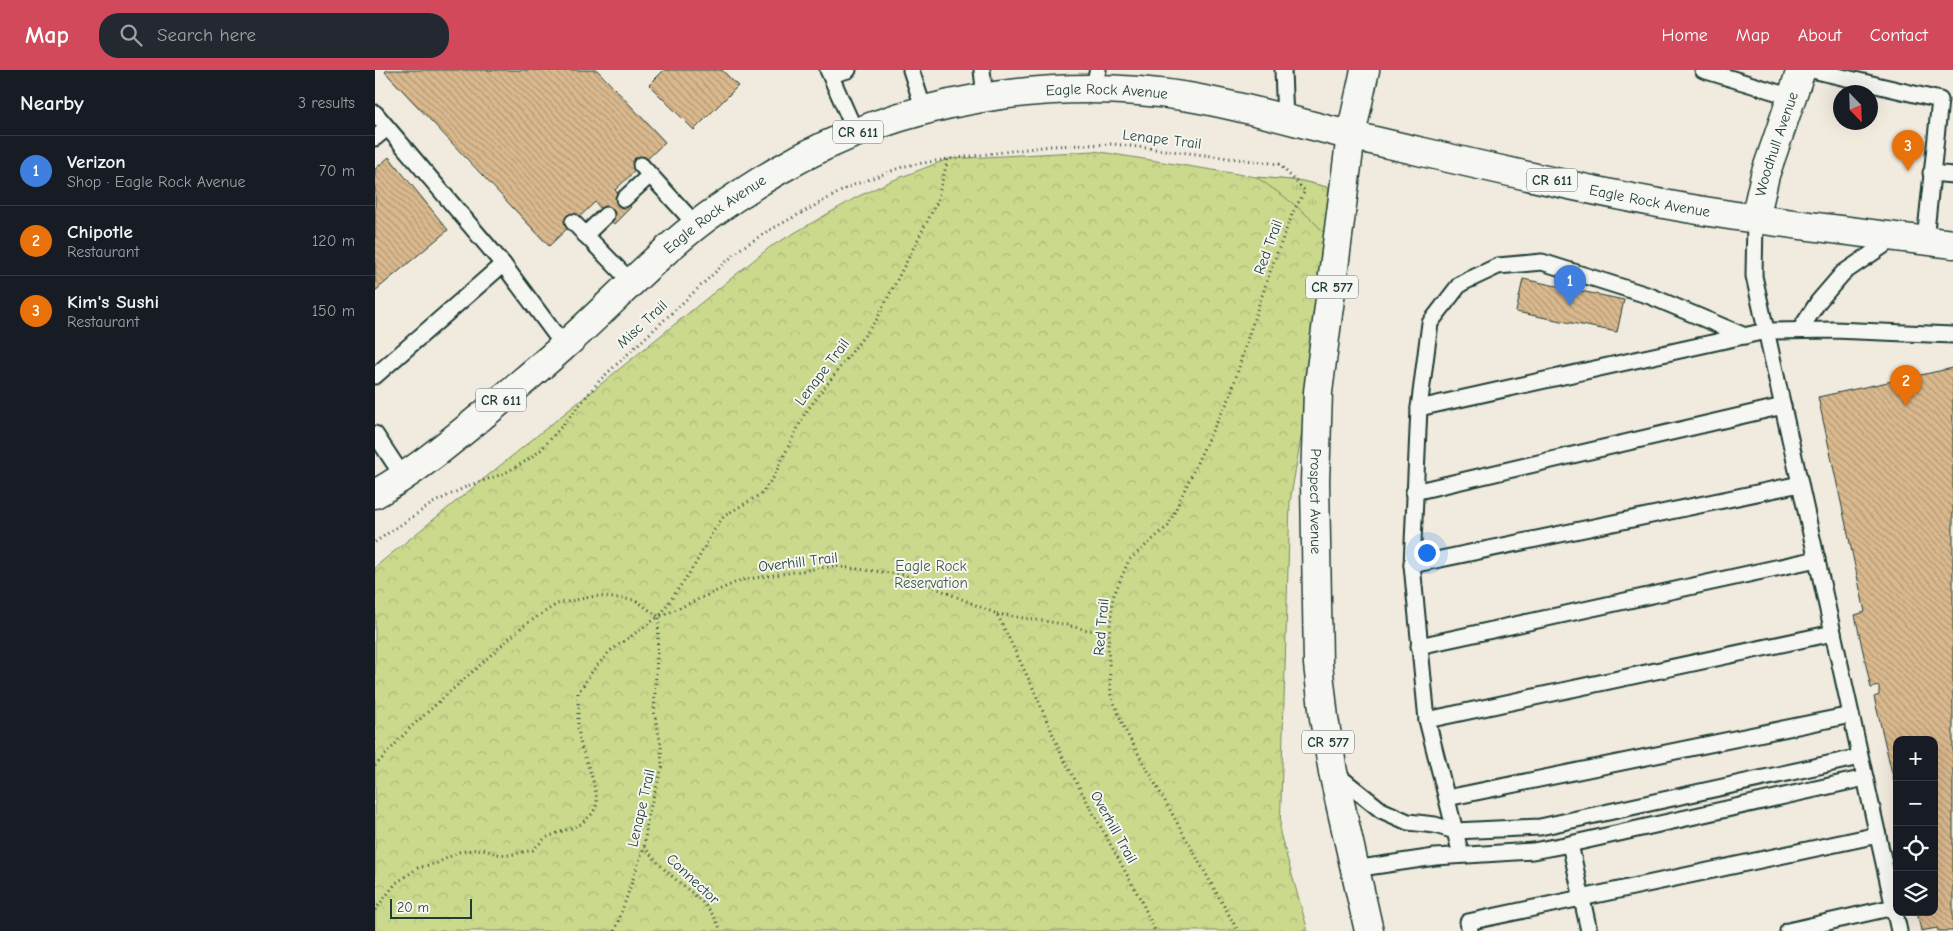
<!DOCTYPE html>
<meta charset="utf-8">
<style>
:root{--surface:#171b24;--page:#242831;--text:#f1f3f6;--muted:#9ea1a6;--line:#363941;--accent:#d1495b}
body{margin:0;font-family:"Comic Neue",sans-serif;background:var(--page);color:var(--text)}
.controls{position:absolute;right:15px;bottom:15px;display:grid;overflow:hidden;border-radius:10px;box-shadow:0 5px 20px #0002}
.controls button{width:45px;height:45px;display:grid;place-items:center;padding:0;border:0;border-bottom:1px solid var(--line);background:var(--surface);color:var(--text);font:25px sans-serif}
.compass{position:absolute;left:1458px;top:15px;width:45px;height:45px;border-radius:50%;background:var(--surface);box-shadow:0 5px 20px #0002;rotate:157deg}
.scale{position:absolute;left:15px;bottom:12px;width:82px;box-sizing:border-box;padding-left:5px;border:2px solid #1f3d34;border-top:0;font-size:14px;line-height:18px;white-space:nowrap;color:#1f3d34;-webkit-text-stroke:4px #f6f6f2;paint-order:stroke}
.you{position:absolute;left:1051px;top:482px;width:18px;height:18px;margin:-12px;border:4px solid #fff;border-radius:50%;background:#1a73e8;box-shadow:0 0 0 8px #1a73e833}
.badge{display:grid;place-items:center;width:32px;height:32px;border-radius:50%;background:var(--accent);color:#fff;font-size:16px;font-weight:700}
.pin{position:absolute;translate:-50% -41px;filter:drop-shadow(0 1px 2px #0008)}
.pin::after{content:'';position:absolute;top:26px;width:18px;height:15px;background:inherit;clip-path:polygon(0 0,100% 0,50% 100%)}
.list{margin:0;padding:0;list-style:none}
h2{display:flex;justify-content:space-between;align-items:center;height:65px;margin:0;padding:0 20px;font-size:21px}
h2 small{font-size:16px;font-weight:400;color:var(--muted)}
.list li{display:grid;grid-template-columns:32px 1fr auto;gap:15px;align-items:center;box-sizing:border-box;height:70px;padding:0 20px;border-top:1px solid var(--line)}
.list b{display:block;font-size:19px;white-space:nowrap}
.list p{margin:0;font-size:16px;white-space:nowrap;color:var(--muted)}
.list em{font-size:16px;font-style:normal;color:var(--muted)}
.icon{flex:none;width:28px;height:28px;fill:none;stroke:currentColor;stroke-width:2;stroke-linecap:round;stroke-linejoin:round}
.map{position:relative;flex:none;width:1578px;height:861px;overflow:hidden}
header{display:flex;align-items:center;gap:30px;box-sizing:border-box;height:70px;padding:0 25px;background:var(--accent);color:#fff}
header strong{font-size:24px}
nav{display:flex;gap:28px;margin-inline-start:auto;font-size:18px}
.search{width:350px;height:45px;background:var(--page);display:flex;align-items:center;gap:12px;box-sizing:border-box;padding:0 18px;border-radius:20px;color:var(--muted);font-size:19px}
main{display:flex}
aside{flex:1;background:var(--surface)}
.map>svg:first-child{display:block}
.forest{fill:url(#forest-crowns);stroke:#748b60}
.park{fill:url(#park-tufts);stroke:#748b60}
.building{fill:url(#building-back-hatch);stroke:#1f3d34}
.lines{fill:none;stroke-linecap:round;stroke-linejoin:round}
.service-casing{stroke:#1f3d34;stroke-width:19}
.minor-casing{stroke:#1f3d34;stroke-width:31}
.primary-casing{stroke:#1f3d34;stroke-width:31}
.path{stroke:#1f3d34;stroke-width:3;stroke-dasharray:1 4;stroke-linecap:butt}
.service{stroke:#f6f6f2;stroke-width:15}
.minor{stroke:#f6f6f2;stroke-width:28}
.primary{stroke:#f6f6f2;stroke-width:28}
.labels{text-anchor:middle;stroke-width:4;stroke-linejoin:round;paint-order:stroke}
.shield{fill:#f6f6f2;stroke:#60746d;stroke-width:1}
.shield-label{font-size:14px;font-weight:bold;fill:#1f3d34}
.street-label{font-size:15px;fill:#1f3d34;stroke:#f6f6f2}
.park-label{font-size:15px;fill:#415c46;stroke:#f6f6f2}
</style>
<header>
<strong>Map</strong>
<div class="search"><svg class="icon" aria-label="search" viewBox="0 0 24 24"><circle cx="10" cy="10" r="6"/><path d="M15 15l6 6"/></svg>Search here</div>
<nav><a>Home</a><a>Map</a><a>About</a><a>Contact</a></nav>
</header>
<main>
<aside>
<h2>Nearby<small>3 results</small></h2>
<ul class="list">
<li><span class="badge" style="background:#3f7fe0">1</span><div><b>Verizon</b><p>Shop · Eagle Rock Avenue</p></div><em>70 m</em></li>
<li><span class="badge" style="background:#e8710a">2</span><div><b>Chipotle</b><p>Restaurant</p></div><em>120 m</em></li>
<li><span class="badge" style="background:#e8710a">3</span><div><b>Kim's Sushi</b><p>Restaurant</p></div><em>150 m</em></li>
</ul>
</aside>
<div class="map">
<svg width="1578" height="861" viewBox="0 0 1578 861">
<defs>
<pattern id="forest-crowns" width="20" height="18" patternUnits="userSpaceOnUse" patternTransform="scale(1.25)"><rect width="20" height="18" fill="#cad98c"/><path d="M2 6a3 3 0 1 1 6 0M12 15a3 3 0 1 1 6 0" fill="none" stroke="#adbb79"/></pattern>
<pattern id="park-tufts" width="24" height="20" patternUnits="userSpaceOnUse" patternTransform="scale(1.25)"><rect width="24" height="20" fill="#cad98c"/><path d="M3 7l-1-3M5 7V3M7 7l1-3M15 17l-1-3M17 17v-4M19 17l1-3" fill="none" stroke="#adbb79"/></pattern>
<pattern id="building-back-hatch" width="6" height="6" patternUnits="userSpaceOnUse" patternTransform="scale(1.25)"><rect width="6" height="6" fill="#dbb98e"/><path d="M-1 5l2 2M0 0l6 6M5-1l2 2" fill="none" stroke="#b19875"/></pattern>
</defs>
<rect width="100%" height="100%" fill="#f1eade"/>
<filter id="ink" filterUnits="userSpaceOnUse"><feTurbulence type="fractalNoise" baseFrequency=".02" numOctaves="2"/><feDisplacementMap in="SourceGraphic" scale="10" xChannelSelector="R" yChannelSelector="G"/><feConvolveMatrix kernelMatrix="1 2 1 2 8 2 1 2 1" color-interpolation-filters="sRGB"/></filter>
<g filter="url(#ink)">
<polygon class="forest" points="719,81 881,107 927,111 968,121 915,432 905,763 933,861 0,861 0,497 395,177 482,127 516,111 573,89"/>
<path class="park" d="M881 107 927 111 968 121 960 177C937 145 913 129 881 107Z"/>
<g class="building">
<polygon points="12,0 222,0 290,72 240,120 256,137 239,154 220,132 174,176 10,2"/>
<polygon points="289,0 347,0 363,16 319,60 274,15"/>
<polygon points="14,87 73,160 0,221 0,99"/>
<polygon points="1148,209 1249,230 1242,262 1141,242"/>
<polygon points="1578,298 1578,861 1563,861 1562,858 1546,861 1542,842 1559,842 1559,670 1522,670 1522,724 1499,627 1504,625 1504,616 1496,618 1480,545 1490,542 1443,327"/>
</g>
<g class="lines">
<defs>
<g id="service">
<polyline points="453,0 481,63"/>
<polyline points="536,0 549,40"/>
<polyline points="607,0 610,28"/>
<polyline points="908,0 910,50"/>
<polyline points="1328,0 1417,27"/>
<polyline points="1437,0 1565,30 1550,170"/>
<polyline points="456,5 473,0"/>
<polyline points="717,20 723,0"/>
<polyline points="0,43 128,194 189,276"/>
<polyline points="0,68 12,58"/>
<polyline points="266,95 322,156"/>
<polyline points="1556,103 1578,105"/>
<polyline points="249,129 275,105"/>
<polyline points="1380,149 1379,206 1524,861"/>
<polyline points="198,152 257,213"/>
<polyline points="210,165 231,145"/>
<polyline points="1425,260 1443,232 1468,203 1521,167"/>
<polyline points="0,306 128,194"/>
<polyline points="1044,338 1391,261 1459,260 1578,265"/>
<polyline points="0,364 29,408"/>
<polyline points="1039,422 1408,336"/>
<polyline points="1037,495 1425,414"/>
<polyline points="1044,576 1442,489"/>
<polyline points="1052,650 1458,563"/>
<polyline points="961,704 1006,740 1033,752 1060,755 1080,761 1165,757 1485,687"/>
<polyline points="1072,728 1476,645"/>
<polyline points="1195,774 1214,861"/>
<polyline points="1086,785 1052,650 1037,495 1044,338 1055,253 1085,214 1123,196 1167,192 1275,226 1370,266"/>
<polyline points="979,799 1060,787 1158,781 1195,774 1490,708"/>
<polyline points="1095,861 1093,852 1503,765"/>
<polyline points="1413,861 1519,837"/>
</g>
<g id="minor">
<path id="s1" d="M1380 149 1390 105 1426 0"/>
</g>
<g id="primary">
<path id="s2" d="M990 0 976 65 943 322 940 411 943 594 949 648 958 702 994 861"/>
<path id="s3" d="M0 424C43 400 80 368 118 337 142 316 167 296 190 275 237 233 281 185 332 147 354 131 380 114 404 100 525 29 676 5 814 27 867 36 921 52 974 65 1075 88 1176 113 1278 132 1377 151 1478 161 1578 174"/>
</g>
</defs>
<use href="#service" class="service-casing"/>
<use href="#minor" class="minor-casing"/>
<use href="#primary" class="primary-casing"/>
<g class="path">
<polyline points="0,472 58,433 95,415 128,404 151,391 165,381 193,349 225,310 365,179 393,161 476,116 530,96 573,89"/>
<polyline points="622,544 688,554 712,560 734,562"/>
<polyline points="0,696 36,657 148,556 182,534 220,526 260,530 284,547 366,510 459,496 530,505 622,544 658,618 687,686 767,832 780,861"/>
<path d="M269 777C279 788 288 799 299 808 320 826 336 835 346 861"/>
<polyline points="0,840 21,813 43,798 62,793 84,782 97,780 108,779 121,784 134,785 158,780 170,768 206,754 217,744 221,737 222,730 218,710 206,676 203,658 203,623 219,599 235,581 283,547"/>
<polyline points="240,861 269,777 273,745 287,698 286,675 279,642 284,547 321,493 337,463 349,446 386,424 398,408 430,343 502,249 561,134 573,89 676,76 738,74 904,94 930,121 918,142 897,196 874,264 855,327 833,369 793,456 754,490 738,527 733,576 736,625 750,660 863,861"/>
</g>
<use href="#service" class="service"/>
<use href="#minor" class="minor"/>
<use href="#primary" class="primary"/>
</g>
</g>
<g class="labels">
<g class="shield">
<rect x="458" y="50.5" width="50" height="23" rx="4"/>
<rect x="1152" y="98.5" width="50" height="23" rx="4"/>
<rect x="931" y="205.5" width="52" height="23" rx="4"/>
<rect x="101" y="318.5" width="50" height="23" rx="4"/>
<rect x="927" y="660.5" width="52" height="23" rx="4"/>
</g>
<g class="shield-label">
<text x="483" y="67">CR 611</text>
<text x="1177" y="115">CR 611</text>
<text x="957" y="222">CR 577</text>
<text x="126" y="335">CR 611</text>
<text x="953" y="677">CR 577</text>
</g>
<g class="street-label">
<text dy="5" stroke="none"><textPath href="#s3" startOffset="861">Eagle Rock Avenue</textPath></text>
<text transform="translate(787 69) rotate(7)" y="5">Lenape Trail</text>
<text dy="5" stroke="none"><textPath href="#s1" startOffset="78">Woodhull Avenue</textPath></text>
<text dy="5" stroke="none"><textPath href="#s3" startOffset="1416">Eagle Rock Avenue</textPath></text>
<text dy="5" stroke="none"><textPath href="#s3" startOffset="441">Eagle Rock Avenue</textPath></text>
<text transform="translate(893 177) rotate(-70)" y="5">Red Trail</text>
<text transform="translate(267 254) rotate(-43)" y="5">Misc Trail</text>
<text transform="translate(447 302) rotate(-53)" y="5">Lenape Trail</text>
<text dy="5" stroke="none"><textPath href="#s2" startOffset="435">Prospect Avenue</textPath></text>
<text transform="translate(423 492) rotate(-7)" y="5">Overhill Trail</text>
<text transform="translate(726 557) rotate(-85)" y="5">Red Trail</text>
<text transform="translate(266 738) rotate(-77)" y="5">Lenape Trail</text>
<text transform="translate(739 757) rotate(61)" y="5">Overhill Trail</text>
<text transform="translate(318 809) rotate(43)" y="5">Connector</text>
</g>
<g class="park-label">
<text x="556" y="501">Eagle Rock<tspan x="556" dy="17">Reservation</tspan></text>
</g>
</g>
</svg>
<div class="controls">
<button>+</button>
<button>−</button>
<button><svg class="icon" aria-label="locate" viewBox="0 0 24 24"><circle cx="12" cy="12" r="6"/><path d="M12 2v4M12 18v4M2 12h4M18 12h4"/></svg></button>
<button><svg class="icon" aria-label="layers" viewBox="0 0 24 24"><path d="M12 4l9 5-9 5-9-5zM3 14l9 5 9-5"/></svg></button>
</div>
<svg class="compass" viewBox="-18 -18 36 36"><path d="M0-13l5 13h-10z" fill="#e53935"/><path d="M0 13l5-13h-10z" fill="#9ea1a6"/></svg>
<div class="scale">20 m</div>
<div class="you"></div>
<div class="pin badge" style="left:1195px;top:236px;background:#3f7fe0">1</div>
<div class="pin badge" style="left:1531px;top:336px;background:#e8710a">2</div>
<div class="pin badge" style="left:1533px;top:101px;background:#e8710a">3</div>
</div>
</main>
